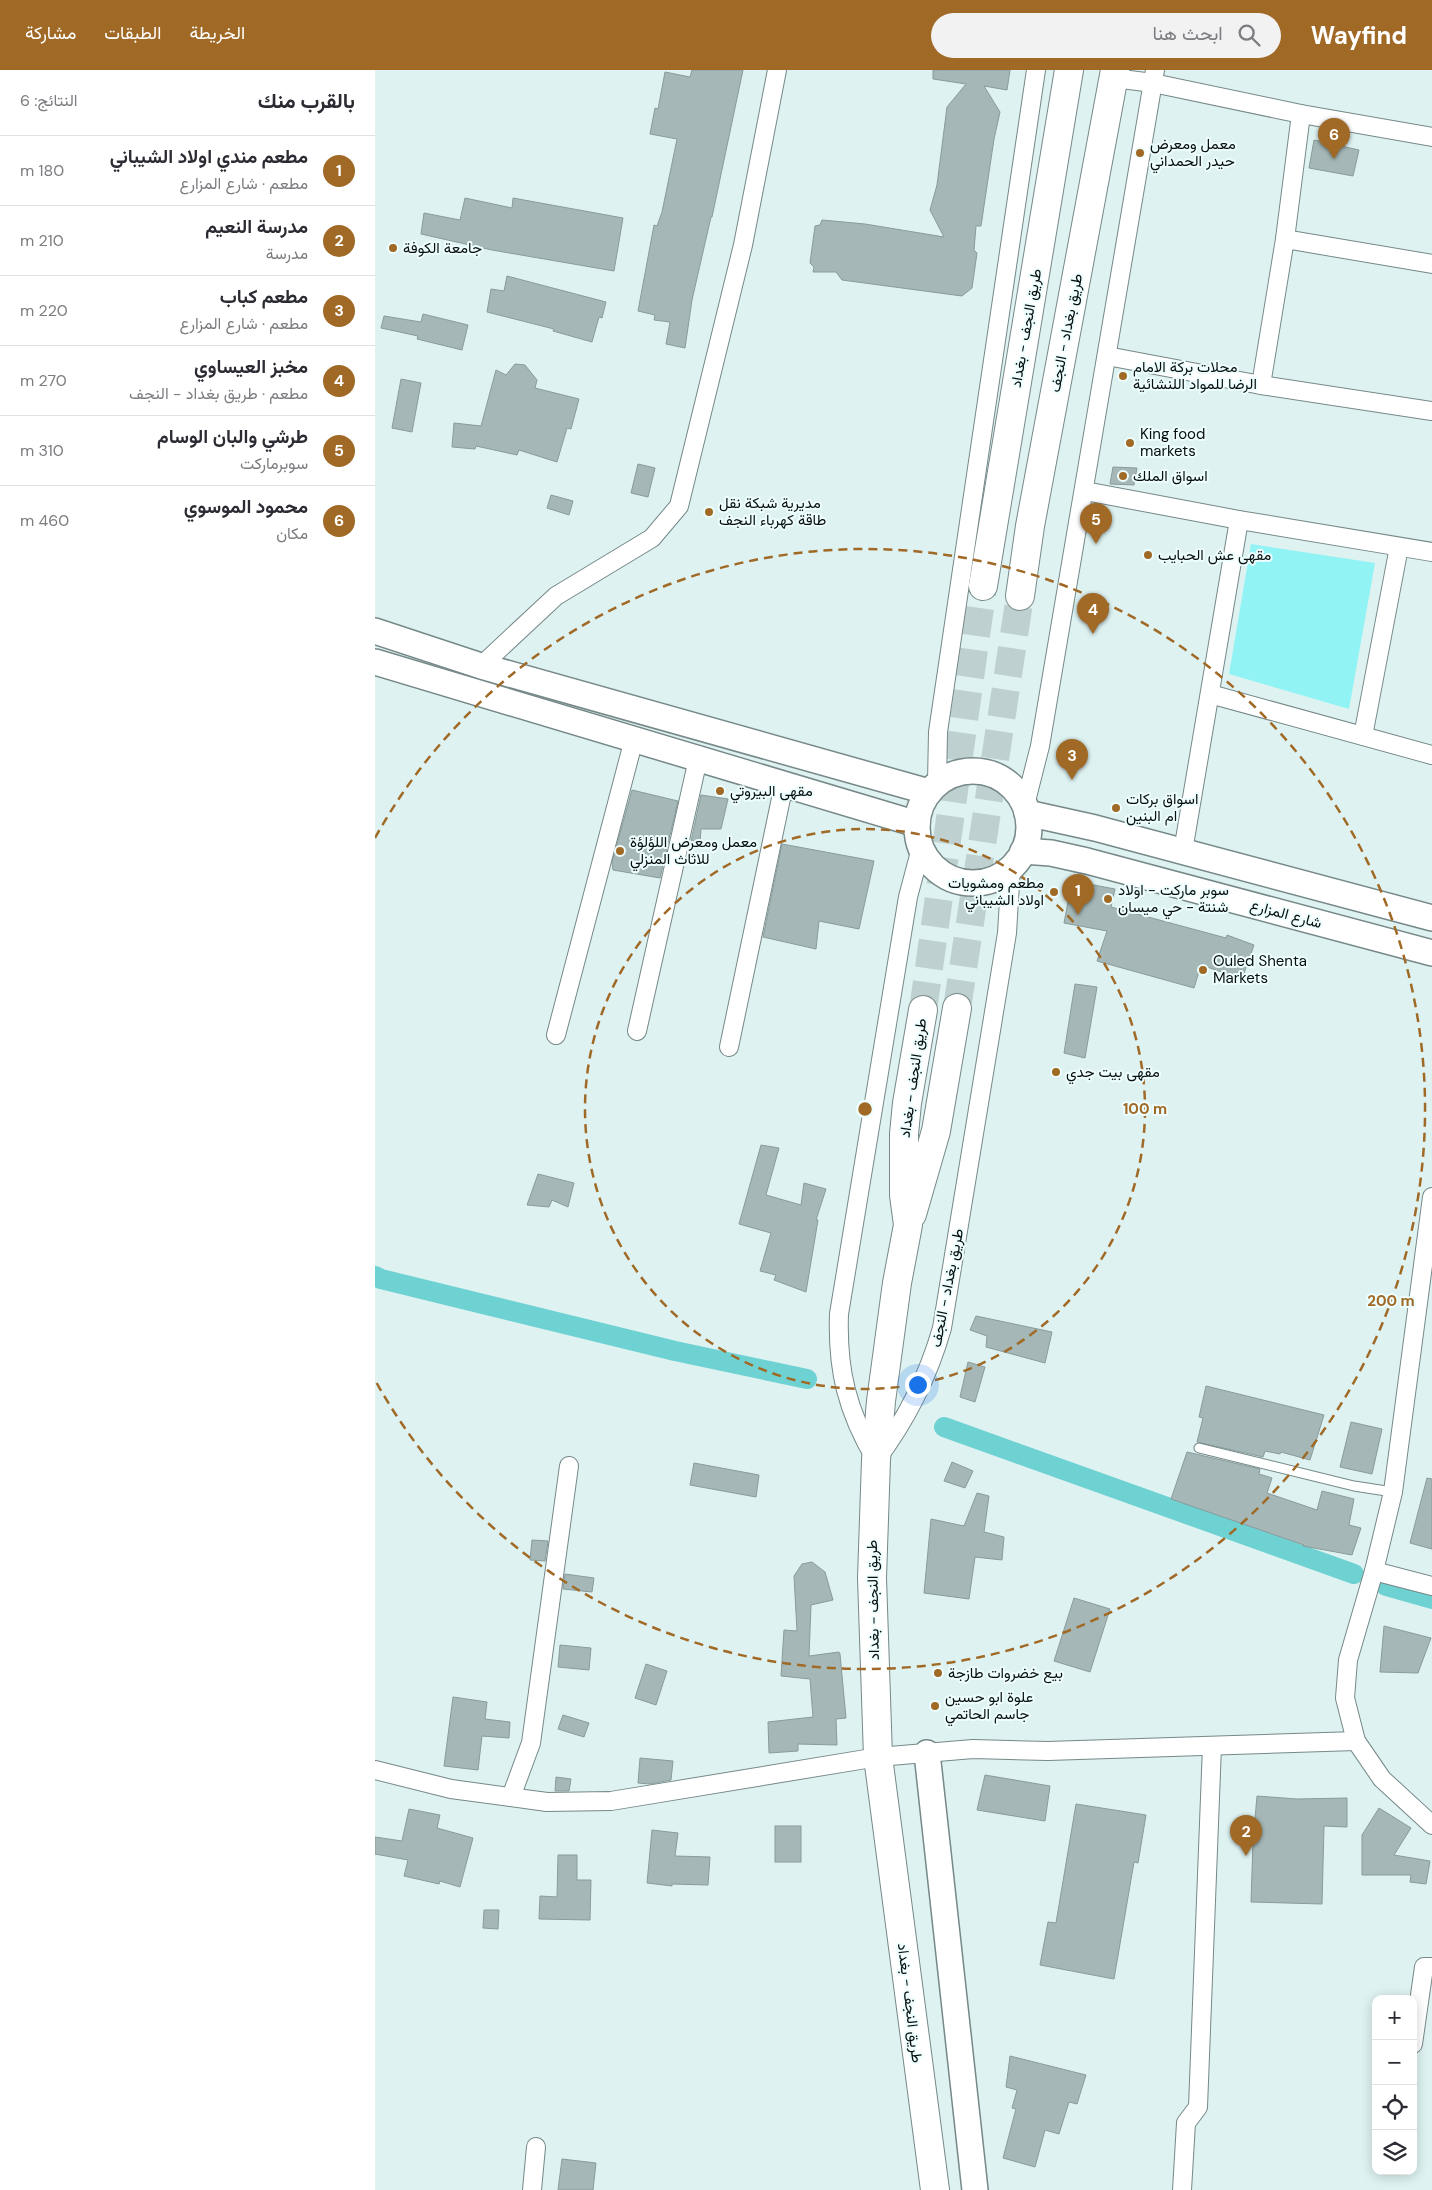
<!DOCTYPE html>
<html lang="ar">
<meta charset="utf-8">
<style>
:root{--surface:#fff;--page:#f2f2f3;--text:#2b2b33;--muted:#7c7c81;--line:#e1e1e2;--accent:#a06925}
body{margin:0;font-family:"DM Sans",Vazirmatn,sans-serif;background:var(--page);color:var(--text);direction:rtl}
.controls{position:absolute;right:15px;bottom:15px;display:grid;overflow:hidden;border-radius:10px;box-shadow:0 2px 12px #0003}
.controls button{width:45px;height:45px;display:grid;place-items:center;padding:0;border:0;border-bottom:1px solid var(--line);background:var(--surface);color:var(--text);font:25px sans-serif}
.you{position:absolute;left:542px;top:1314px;width:18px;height:18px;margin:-12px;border:4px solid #fff;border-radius:50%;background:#1a73e8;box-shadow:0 0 0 8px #1a73e833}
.badge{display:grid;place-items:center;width:32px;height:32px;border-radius:50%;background:var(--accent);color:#fff;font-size:16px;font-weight:700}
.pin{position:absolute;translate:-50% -41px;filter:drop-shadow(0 1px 2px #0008)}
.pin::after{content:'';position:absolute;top:26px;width:18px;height:15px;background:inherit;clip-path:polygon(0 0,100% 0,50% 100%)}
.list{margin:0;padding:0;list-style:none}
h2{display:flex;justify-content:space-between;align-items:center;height:65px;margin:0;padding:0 20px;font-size:21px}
h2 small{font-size:16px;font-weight:400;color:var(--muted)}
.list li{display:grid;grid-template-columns:32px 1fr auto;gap:15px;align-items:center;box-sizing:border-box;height:70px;padding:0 20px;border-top:1px solid var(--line)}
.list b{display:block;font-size:19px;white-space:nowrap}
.list p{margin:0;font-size:16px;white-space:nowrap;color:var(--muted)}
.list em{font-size:16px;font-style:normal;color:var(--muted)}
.icon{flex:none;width:28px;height:28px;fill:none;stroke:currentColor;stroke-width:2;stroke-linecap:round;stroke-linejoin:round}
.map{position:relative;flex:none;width:1057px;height:2120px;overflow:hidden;direction:ltr}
header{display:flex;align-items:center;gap:30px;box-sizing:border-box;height:70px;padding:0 25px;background:var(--accent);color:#fff}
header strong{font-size:24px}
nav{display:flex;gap:28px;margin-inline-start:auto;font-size:18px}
.search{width:350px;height:45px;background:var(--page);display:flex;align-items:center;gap:12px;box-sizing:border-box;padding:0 18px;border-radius:28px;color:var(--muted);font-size:19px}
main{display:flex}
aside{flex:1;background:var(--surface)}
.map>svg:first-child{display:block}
.green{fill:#91f3f4}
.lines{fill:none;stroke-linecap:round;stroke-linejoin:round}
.canal{stroke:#6ed1d2;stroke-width:20}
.building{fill:#a5b8b7;stroke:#899b9b}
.primary-tunnel{stroke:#bed0d0;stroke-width:28;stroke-dasharray:28 14;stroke-linecap:butt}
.lane-casing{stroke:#768888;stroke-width:11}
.street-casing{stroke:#768888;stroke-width:20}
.secondary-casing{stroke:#768888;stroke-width:28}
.primary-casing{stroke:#768888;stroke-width:30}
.lane{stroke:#fff;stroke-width:9}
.street{stroke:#fff;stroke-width:18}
.secondary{stroke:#fff;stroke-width:25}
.primary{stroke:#fff;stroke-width:28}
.ring{fill:none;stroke:#a06925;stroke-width:2.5;stroke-dasharray:9 6}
.poi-dot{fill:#a06925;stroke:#eefefe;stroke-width:2}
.labels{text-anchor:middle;stroke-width:4;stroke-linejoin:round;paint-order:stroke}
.poi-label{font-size:15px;fill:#070e0e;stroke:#eefefe;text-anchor:start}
.street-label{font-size:15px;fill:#070e0e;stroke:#eefefe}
.centre{fill:#a06925;stroke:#eefefe;stroke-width:2.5}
.ring-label{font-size:15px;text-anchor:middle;font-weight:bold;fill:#a06925;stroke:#eefefe;stroke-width:4;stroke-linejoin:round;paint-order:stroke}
</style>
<header>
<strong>Wayfind</strong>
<div class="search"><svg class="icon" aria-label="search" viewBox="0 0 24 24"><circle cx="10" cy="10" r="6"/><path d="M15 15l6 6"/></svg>ابحث هنا</div>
<nav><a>الخريطة</a><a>الطبقات</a><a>مشاركة</a></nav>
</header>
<main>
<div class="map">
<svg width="1057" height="2120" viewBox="0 0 1057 2120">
<rect width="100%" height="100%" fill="#def2f2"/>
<polygon class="green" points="876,474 1000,493 974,639 854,604"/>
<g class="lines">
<g class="canal">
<polyline points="0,1206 6,1209 300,1281 432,1309"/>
<polyline points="569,1357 979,1504"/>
<polyline points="1011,1516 1057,1529"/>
</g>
</g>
<g class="building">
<polygon points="317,0 368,0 337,147 336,147 317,230 310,278 291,274 295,252 279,250 280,245 263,241 279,155 282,156 287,142 302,69 275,64 280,38 283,39 290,2 315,7"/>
<polygon points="558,0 635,0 632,20 609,16 625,42 619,69 606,156 601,156 599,180 602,183 597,218 587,226 467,210 461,202 438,202 439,197 435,193 440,156 445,155 447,150 490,154 569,167 555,140 562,115 572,37 591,14 558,9"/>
<polygon points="939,70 984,80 978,106 934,98"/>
<polygon points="90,128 137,138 138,128 248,148 239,201 117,180 46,164 49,143 85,150"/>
<polygon points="132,206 231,232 227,248 224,247 217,272 178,261 179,259 112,242 116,219 129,221"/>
<polygon points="48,244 93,255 87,280 42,269 43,266 6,258 9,246 46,252"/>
<polygon points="140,294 150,295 162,310 160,318 204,329 196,359 192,358 182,392 144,380 142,385 101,376 100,379 77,377 79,353 106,356 121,300 131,305"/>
<polygon points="26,309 46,313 37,362 17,358"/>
<polygon points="263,394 280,398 273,427 256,423"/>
<polygon points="738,397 762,398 759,415 735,414"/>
<polygon points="176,425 198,431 194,445 172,438"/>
<polygon points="257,720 303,731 285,808 238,800 237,792"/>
<polygon points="326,725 353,729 346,759 326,759 325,772 316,771"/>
<polygon points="407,774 499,791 484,859 444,851 441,879 388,867"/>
<polygon points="697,811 740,819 736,837 851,868 852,865 879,875 867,909 826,895 819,918 722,891 732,861 689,853"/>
<polygon points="700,914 722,917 710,988 689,983"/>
<polygon points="386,1075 404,1078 391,1125 426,1135 429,1113 451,1119 441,1150 443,1150 431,1222 399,1210 401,1205 385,1201 396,1163 364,1154"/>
<polygon points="163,1104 199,1113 193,1137 177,1130 174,1137 152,1135"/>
<polygon points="601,1246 677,1262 670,1293 611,1277 612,1266 595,1260"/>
<polygon points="593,1292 610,1297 600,1332 585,1327"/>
<polygon points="831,1316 949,1345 935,1390 906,1382 905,1384 890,1381 888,1387 822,1372 828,1348 824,1347"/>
<polygon points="976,1352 1007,1359 997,1404 965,1397"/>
<polygon points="812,1382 885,1399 884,1404 897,1408 892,1423 942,1440 947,1421 979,1429 974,1455 986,1458 977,1485 928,1476 929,1475 796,1429"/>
<polygon points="577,1392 598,1401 590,1418 569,1411"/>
<polygon points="319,1393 384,1405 381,1427 315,1415"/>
<polygon points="1052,1408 1057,1409 1057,1479 1035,1473"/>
<polygon points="602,1423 614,1426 609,1462 629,1467 627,1490 600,1487 594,1529 549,1523 556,1449 589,1456"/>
<polygon points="157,1470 173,1471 170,1491 155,1490"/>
<polygon points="437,1492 450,1502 458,1530 436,1535 434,1586 464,1582 465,1584 471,1648 461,1649 462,1675 423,1674 423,1681 394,1683 393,1652 438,1647 435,1609 406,1606 409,1560 422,1561 419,1506 427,1494"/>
<polygon points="190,1504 219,1508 217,1522 188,1519"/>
<polygon points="699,1528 735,1539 715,1602 679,1591"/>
<polygon points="1009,1556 1056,1568 1043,1603 1005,1602"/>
<polygon points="185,1575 216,1578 214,1600 183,1597"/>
<polygon points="271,1594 292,1601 281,1635 260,1628"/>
<polygon points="78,1627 112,1632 110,1649 135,1652 134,1668 107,1666 103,1700 69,1696"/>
<polygon points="188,1645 214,1653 209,1667 183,1659"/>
<polygon points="265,1688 298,1691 296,1710 275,1714 263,1713"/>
<polygon points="610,1705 675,1716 670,1751 602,1740"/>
<polygon points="181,1707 196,1709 194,1721 180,1721"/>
<polygon points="882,1726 922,1729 972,1728 972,1757 949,1756 947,1834 876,1832 878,1771"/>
<polygon points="701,1734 771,1745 763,1793 759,1792 739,1909 665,1895 673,1852 681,1853"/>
<polygon points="1004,1738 1036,1758 1019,1785 1055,1791 1051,1814 1035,1812 1036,1805 987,1805 987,1765"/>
<polygon points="34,1739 65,1745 62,1758 98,1768 85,1817 65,1811 64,1814 29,1806 33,1790 0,1784 0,1767 27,1771"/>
<rect x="400" y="1756" width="26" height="36"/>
<polygon points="277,1760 303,1763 300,1786 335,1787 333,1815 297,1814 297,1816 272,1813"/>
<polygon points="183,1785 202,1785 202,1810 216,1810 215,1850 164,1849 165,1826 182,1827"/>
<polygon points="109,1840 124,1840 123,1859 108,1858"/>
<polygon points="635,1986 711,2005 702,2034 694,2032 684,2064 670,2060 660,2097 628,2088 641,2039 637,2038 642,2020 631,2017"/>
<polygon points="187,2089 221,2093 218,2120 183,2120"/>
</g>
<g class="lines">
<g class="primary-tunnel">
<polyline points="582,938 645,526"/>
<polyline points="548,940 608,516"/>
</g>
<defs>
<polyline id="lane" points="824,1378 979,1416 1018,1422"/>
<g id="street">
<polyline points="739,8 778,13 926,44 1057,67"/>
<polyline points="910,169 1057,194"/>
<polyline points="732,286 886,315 1057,341"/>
<polyline points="886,315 910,169 926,44"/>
<polyline points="710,421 864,450 1057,482"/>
<polyline points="106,596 181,526 277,468 304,436 368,175 402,0"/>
<polyline points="835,624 1057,685"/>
<polyline points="988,666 1024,477"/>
<polyline points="562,713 563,662 661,0"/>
<polyline points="650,735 665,676 780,0"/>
<path d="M546 778 533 827 464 1244C462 1300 472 1341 501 1390 532 1349 553 1307 567 1258L632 863 636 797"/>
<polyline points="808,781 864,450"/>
<polyline points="262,961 323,689"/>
<polyline points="181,965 259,669"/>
<polyline points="354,977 409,714"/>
<polyline points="1057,1127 1018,1422 999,1501 973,1590 970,1628 981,1671 1007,1709 1057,1755"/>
<polyline points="999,1501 1057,1516"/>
<polyline points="0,1700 76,1719 172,1732 236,1731 503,1687 598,1679 673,1681 981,1671"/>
<polyline points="136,1727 156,1673 194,1396"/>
<polyline points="1038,1974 1049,1897 1057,1897"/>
<polyline points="157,2120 161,2077"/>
<polyline points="807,2120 811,2053 823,2037 837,1676"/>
</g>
<g id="secondary">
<polyline points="0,561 106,596 554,722"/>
<polyline points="0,592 542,754"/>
<circle cx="598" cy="757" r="56"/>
<polyline points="652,743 720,758 1057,848"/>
<polyline points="648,781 676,783 712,791 1057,883"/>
<polyline points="552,1683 600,2120"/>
</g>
<g id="primary">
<polyline points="608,516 694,0"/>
<polyline points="645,526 655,456 740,0"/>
<polyline points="548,940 532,1033 529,1064 529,1125 533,1155 522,1213 506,1331 501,1390 497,1508 503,1687 560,2120"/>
<polyline points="537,1144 561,1061 582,938"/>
</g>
</defs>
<use href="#lane" class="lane-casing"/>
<use href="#street" class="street-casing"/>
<use href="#secondary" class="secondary-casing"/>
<use href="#primary" class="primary-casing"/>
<use href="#lane" class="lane"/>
<use href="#street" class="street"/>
<use href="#secondary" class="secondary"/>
<use href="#primary" class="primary"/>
</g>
<g class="ring">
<circle cx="490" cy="1039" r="280"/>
<path d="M0 768A560 560 0 1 1 0 1310"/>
</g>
<g class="poi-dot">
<circle cx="765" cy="83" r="5"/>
<circle cx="18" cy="178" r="5"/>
<circle cx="748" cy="306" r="5"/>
<circle cx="755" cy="373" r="5"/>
<circle cx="748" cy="406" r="5"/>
<circle cx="334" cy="442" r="5"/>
<circle cx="773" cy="485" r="5"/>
<circle cx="345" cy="721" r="5"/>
<circle cx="741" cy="738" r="5"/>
<circle cx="245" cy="781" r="5"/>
<circle cx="679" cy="822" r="5"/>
<circle cx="733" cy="829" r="5"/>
<circle cx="828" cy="900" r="5"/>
<circle cx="681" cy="1002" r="5"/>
<circle cx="563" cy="1603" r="5"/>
<circle cx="560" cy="1636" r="5"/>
</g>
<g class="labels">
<g class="poi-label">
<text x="775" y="79">معمل ومعرض<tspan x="775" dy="17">حيدر الحمداني</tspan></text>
<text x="28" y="183">جامعة الكوفة</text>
<text x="758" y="302">محلات بركة الامام<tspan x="758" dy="17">الرضا للمواد اللنشائية</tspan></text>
<text x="765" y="369">King food<tspan x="765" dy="17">markets</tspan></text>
<text x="758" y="411">اسواق الملك</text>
<text x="344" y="438">مديرية شبكة نقل<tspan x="344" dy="17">طاقة كهرباء النجف</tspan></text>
<text x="783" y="490">مقهى عش الحبايب</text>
<text x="355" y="726">مقهى البيروتي</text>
<text x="751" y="734">اسواق بركات<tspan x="751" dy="17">ام البنين</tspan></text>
<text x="255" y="777">معمل ومعرض اللؤلؤة<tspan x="255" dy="17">للاثاث المنزلي</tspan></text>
<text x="669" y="818" text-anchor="end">مطعم ومشويات<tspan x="669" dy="17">اولاد الشيباني</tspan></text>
<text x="743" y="825">سوبر ماركت - اولاد<tspan x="743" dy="17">شنتة - حي ميسان</tspan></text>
<text x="838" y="896">Ouled Shenta<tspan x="838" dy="17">Markets</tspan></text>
<text x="691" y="1007">مقهى بيت جدي</text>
<text x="573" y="1608">بيع خضروات طازجة</text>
<text x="570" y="1632">علوة ابو حسين<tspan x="570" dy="17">جاسم الحاتمي</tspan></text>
</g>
<g class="street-label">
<text transform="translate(651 258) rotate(-80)" y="5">طريق النجف - بغداد</text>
<text transform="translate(691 263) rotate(-79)" y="5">طريق بغداد - النجف</text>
<text transform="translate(911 844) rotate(15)" y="5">شارع المزارع</text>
<text transform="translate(538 1008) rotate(-82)" y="5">طريق النجف - بغداد</text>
<text transform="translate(572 1218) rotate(-79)" y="5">طريق بغداد - النجف</text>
<text transform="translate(498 1530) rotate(-91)" y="5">طريق النجف - بغداد</text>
<text transform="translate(535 1933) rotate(83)" y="5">طريق النجف - بغداد</text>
</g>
</g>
<circle cx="490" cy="1039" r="8" class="centre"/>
<g class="ring-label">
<text x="770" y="1044">100 m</text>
<text x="1016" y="1236">200 m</text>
</g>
</svg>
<div class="controls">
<button>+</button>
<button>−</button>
<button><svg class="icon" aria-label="locate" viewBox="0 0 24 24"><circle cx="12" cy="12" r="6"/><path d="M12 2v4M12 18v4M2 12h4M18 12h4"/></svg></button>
<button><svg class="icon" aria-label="layers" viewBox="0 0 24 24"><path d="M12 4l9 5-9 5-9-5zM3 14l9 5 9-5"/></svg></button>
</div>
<div class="you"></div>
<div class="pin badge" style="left:703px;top:845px">1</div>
<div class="pin badge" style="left:871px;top:1786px">2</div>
<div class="pin badge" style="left:697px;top:710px">3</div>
<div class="pin badge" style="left:718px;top:564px">4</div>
<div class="pin badge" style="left:721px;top:474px">5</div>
<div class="pin badge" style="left:959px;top:89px">6</div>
</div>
<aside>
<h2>بالقرب منك<small>النتائج: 6</small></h2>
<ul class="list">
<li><span class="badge">1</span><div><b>مطعم مندي اولاد الشيباني</b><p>مطعم · شارع المزارع</p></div><em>180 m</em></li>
<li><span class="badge">2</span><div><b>مدرسة النعيم</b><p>مدرسة</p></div><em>210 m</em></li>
<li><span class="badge">3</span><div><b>مطعم كباب</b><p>مطعم · شارع المزارع</p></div><em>220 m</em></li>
<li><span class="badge">4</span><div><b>مخبز العيساوي</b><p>مطعم · طريق بغداد - النجف</p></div><em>270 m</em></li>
<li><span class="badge">5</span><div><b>طرشي والبان الوسام</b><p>سوبرماركت</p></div><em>310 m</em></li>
<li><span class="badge">6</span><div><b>محمود الموسوي</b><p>مكان</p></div><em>460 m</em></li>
</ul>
</aside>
</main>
